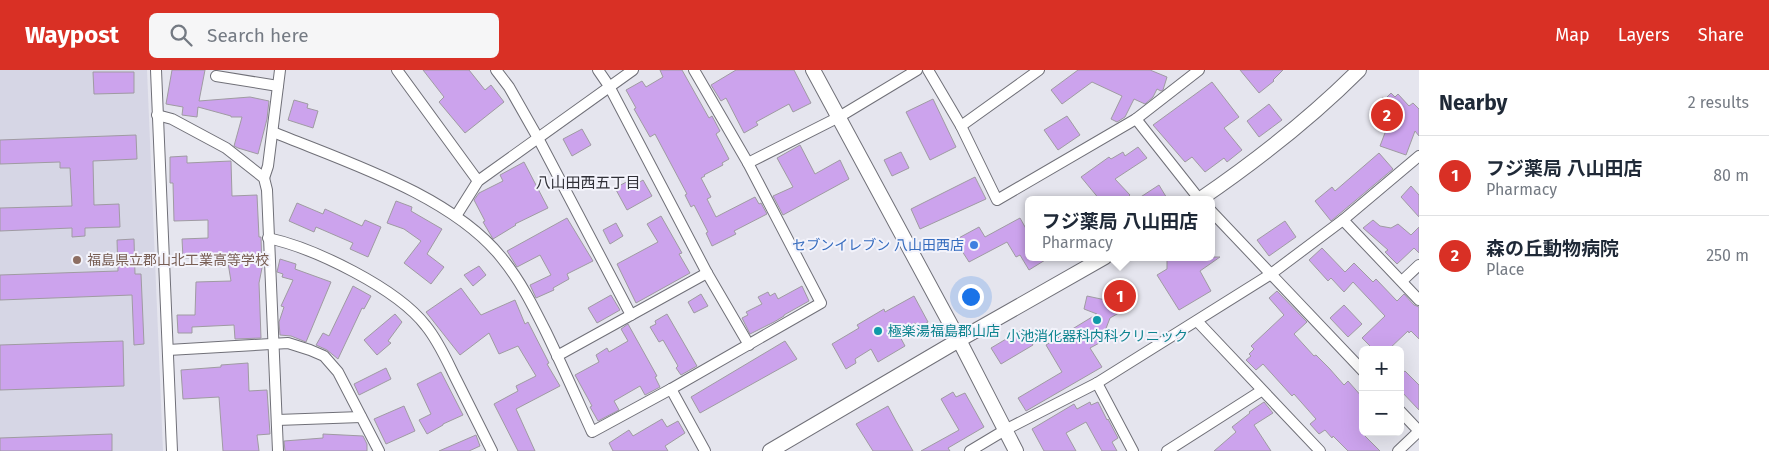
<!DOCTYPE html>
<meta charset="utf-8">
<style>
:root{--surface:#fff;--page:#f6f6f7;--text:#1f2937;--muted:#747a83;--line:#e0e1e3;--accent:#d93025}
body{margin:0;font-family:"Fira Sans","Noto Sans JP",sans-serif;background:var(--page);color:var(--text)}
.controls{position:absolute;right:15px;bottom:15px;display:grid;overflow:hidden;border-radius:8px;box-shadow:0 5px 20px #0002}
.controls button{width:45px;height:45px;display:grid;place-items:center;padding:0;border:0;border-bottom:1px solid var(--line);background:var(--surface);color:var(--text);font:25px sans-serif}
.you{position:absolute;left:970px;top:226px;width:18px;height:18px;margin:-12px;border:4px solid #fff;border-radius:50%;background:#1a73e8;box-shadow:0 0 0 8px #1a73e833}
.badge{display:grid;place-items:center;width:32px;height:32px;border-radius:50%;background:var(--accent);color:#fff;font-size:16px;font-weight:700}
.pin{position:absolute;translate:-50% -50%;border:2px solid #fff;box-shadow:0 1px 5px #0006}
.popup{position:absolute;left:1025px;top:126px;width:190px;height:65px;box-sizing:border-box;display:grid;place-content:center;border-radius:8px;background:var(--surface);filter:drop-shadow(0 1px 4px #0005);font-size:16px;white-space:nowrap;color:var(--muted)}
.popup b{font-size:19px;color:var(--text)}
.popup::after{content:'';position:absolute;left:50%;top:100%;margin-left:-10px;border:10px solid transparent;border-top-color:var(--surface)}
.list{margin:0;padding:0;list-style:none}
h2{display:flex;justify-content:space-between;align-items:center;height:65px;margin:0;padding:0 20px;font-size:21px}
h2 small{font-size:16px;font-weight:400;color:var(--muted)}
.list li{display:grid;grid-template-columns:32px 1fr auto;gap:15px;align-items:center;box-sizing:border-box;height:80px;padding:0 20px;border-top:1px solid var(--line)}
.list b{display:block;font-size:19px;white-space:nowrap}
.list p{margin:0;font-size:16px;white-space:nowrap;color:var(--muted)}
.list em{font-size:16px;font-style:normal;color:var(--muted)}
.icon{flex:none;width:28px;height:28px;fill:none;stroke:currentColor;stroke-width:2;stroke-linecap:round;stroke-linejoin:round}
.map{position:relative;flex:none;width:1419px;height:381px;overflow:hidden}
header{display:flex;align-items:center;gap:30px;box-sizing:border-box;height:70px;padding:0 25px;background:var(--accent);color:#fff}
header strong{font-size:24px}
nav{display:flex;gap:28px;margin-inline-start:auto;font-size:18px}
.search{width:350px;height:45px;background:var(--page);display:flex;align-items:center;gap:12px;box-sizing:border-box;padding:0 18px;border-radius:8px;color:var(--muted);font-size:19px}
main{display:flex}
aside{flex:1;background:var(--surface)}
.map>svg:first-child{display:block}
.built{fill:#d6d6e5}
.building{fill:#cca3ed;stroke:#9f9ba2}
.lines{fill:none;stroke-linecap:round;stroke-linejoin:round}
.street-casing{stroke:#707078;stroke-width:12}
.secondary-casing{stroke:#707078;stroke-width:16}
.street{stroke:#fff;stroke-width:10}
.secondary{stroke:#fff;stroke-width:14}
.shop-dot{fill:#3f7fe0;stroke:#f3f3fb;stroke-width:2}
.education-dot{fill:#8d6e63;stroke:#f3f3fb;stroke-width:2}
.culture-dot{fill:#0f9aa8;stroke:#f3f3fb;stroke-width:2}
.labels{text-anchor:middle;stroke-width:4;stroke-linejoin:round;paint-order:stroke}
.shop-label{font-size:14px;fill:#366cbe;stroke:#f3f3fb;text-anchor:end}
.education-label{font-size:14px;fill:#785e54;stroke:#f3f3fb;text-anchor:start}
.culture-label{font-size:14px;fill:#0d838f;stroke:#f3f3fb;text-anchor:start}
.neighbourhood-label{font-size:15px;fill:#303037;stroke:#f3f3fb}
</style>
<header>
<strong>Waypost</strong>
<div class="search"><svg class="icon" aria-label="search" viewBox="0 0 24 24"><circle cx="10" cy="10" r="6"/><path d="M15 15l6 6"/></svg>Search here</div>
<nav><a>Map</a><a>Layers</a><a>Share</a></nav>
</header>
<main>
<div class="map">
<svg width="1419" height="381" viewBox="0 0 1419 381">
<rect width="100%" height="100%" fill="#e5e5ee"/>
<polygon class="built" points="0,0 147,0 163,381 0,381"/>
<g class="building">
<polygon points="172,0 205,0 199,31 250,27 269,31 267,49 258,84 238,78 234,76 242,47 231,47 231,46 198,37 197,47 182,45 183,37 166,34"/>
<polygon points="423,0 469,0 485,20 491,15 504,32 465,63 439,32 444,27"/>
<polygon points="660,0 682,0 709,48 712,46 720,61 716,64 729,89 722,93 723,95 704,105 705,106 701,108 711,127 707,129 716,147 755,127 759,134 761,133 767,144 734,161 736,164 712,176 706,163 708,162 694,135 691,137 685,125 687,124 655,64 650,67 634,39 636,38 626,20 642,11 646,17 663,7"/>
<polygon points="736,0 794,0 811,33 793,42 789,34 756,52 758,55 744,63 726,28 721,31 711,15"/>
<polygon points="1078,0 1150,0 1167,7 1163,20 1161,21 1157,19 1153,27 1145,34 1134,29 1125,47 1117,52 1111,49 1122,26 1092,12 1062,34 1051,20"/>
<polygon points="1240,0 1283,0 1273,10 1274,11 1259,23"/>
<polygon points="93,2 134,2 134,23 94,24"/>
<polygon points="1212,12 1239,47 1224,58 1242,80 1227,92 1224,88 1205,102 1192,87 1185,92 1153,55"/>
<polygon points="1391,23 1395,27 1398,24 1409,36 1413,33 1419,39 1419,66 1415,61 1406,85 1380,76 1388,55 1372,37 1383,27 1385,29"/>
<polygon points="933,29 956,77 930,90 906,42"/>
<polygon points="294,30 308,34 307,38 318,41 313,58 288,50"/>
<polygon points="1269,34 1282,50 1259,67 1247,51"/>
<polygon points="1067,46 1080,65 1058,80 1044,60"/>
<polygon points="582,59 591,75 572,86 563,69"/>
<polygon points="136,65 137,89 93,91 94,135 119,134 120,157 85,158 85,166 72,167 72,158 0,161 0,138 72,136 70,98 60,98 60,92 0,94 0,70"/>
<polygon points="800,75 815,104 840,90 849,109 783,145 773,126 793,117 777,88"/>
<polygon points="1138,77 1147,88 1115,109 1130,125 1125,130 1100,130 1081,107 1109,87 1111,89 1123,82 1125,86"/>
<polygon points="901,82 909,98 892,106 884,90"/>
<polygon points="1379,83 1393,99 1331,151 1315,131 1332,117 1335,121"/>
<polygon points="187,86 187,93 231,91 232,126 257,125 259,167 261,167 262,198 259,213 261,268 235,269 234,255 192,257 192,263 178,263 177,245 195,245 196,212 231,211 227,187 183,188 182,169 208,168 208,150 174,151 173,113 170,113 170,87"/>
<polygon points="524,92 548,138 515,154 516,155 493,169 483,152 485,151 474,130 479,123 503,111 500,105"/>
<polygon points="975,107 986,129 920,159 911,139"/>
<polygon points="632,109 635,115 643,110 652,126 627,140 615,118"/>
<polygon points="1159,115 1168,130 1136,130"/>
<polygon points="1411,116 1419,125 1419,147 1401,127"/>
<polygon points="396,131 412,137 411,141 442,159 427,184 444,197 431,214 404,193 421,171 404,159 387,153"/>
<polygon points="297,133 323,144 325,139 362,156 365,150 381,157 368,187 350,179 353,173 316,157 314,162 289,151"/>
<polygon points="661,146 682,183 679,184 690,203 636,233 617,194 658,172 647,154"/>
<polygon points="567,148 593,191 567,204 569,209 553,218 554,220 536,228 530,215 551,205 540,185 517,197 507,181"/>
<polygon points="1020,148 1029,164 1029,187 1050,187 1029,200 1020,185 1016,187 1007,172 969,192 955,170 979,157 985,167"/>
<polygon points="1373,150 1380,156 1391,158 1398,154 1411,165 1419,157 1419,183 1414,178 1397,194 1385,182 1388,180 1363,158"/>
<polygon points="1285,151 1296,167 1269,186 1257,170"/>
<polygon points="616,153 623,166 610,174 603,160"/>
<polygon points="134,169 135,204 141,204 144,274 134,275 132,225 0,230 0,205 118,201 117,170"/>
<polygon points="1322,178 1345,202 1354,193 1373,212 1376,209 1397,231 1404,224 1414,235 1419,237 1419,269 1411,261 1409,263 1408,261 1388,280 1374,280 1362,268 1385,246 1353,212 1344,222 1331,208 1328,211 1309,190"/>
<polygon points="1167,187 1220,187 1200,201 1211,221 1179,240 1157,205 1167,199"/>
<polygon points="280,189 296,194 295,199 331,212 306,272 291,266 280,265 279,252 284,237 281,236 293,210 282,207 283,204 277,202"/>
<polygon points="479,196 486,205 473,216 464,205"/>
<polygon points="1118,210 1133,235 1110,248 1105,261 1100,266 1103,271 1090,278 1102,297 1026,341 1018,328 1062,302 1046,275 1097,244 1084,239 1087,226 1115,232 1107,218"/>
<polygon points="353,216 371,226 364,239 362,238 338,289 327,280 316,275 323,263 329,266"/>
<polygon points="802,216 809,231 784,245 784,246 774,252 750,264 742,248 748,245 746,242 762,234 758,227 768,222 770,226 775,223 778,229"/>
<polygon points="461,218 481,245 515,230 525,254 528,252 549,293 547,294 560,316 516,339 535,381 518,381 494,334 518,321 516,316 536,306 518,276 499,284 489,263 460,285 426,242"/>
<polygon points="1277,221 1307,252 1294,264 1314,286 1316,285 1329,298 1344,315 1348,311 1363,328 1363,364 1380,381 1348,381 1333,366 1332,368 1325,360 1319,364 1310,354 1316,349 1294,324 1292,326 1263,294 1256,300 1246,290 1251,286 1249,284 1254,279 1251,276 1284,245 1269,228"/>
<polygon points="701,224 708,236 694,243 688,232"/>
<polygon points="611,225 620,240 597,253 588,238"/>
<polygon points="914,226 928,252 918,258 915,253 898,263 905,276 878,292 871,279 855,289 856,293 846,299 832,274 859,258 857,255 884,239 885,242"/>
<polygon points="1344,235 1362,254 1348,267 1330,248"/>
<polygon points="395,244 402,252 388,271 391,273 377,285 364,270"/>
<polygon points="667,244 697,296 681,305 676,298 678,296 663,270 659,272 650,257 656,254 655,251"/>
<polygon points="628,254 657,306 655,307 660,317 645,325 640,316 614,331 619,340 598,351 590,337 592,336 575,305 599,292 596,285 607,278 609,282 628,271 621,259"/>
<polygon points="1023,259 1033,275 1001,294 991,278"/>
<polygon points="123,271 124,316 0,320 0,275"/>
<polygon points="785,271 797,289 700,343 691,327"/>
<polygon points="248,293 249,321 267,320 270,364 257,365 259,381 223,381 219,327 183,329 181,300 221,297 221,295"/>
<polygon points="386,298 391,309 359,325 354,314"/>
<polygon points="1405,301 1419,315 1419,340 1400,320 1400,305"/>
<polygon points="441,302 463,345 443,354 443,355 427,364 419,350 431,344 417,314"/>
<polygon points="953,322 956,327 965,323 984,357 948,378 950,381 921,381 959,360 941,329"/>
<polygon points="1090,332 1091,335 1098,332 1107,350 1108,349 1118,368 1112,372 1117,381 1102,381 1086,352 1066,363 1076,381 1044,381 1032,359 1074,334 1077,339"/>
<polygon points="1264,332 1273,343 1254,355 1271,381 1214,381 1236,362 1232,357 1250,343 1249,342"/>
<polygon points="404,336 415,361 386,374 374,349"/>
<polygon points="888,336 896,351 913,381 873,381 856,354"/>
<polygon points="662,349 667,357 678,351 685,363 665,376 668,381 613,381 609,373 629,360 633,366"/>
<polygon points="112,364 112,381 0,381 0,368"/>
<polygon points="323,364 363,366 367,374 367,381 285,381 284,371 323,368"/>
<polygon points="476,365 480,376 469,381 439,381"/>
</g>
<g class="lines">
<defs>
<g id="street">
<polyline points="156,0 172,381"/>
<polyline points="397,0 478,111"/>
<polyline points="496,0 509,17 538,68 631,245"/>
<polyline points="598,0 609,16 707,203 749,275"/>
<polyline points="928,0 961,56 997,130 1136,49 1199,0"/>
<polyline points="216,6 278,16"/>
<polyline points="157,45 172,49 226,78 264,108 267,120 278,381"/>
<polyline points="1136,49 1200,130"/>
<polyline points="961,56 1039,0"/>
<path d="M273 62C346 92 451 125 501 187 520 210 533 236 546 262 562 295 577 329 592 362L671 319 821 233 748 93 694 0"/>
<polyline points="748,93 839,47 917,0"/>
<polyline points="264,108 268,96 280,0"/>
<polyline points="1211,141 1363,301"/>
<polyline points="456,146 478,111 633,0"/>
<polyline points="1343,150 1419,230"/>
<path d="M268 168C314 178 397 218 426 256 439 272 447 291 456 309 468 333 480 357 492 381"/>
<polyline points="1402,211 1419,195"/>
<polyline points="1197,251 1320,381"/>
<polyline points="168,280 288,273 310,280 324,286 338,302 379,381"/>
<polyline points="557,286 707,203"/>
<polyline points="1097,313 1133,381"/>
<polyline points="671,319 705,381"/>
<polyline points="277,350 361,347"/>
<polyline points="970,381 1005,360 1097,313 1271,204 1343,150 1419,86"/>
<polyline points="1167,381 1261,321"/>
<polyline points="1398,381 1419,361 1400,341"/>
</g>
<g id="secondary">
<polyline points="813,0 959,270 1016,381"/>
<path d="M1199 130C1256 91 1310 49 1359 0"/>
<polyline points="770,381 959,270 1105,187"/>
</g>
</defs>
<use href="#street" class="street-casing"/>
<use href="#secondary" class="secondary-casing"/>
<use href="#street" class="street"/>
<use href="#secondary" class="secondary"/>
</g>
<circle class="shop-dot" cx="974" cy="175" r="5"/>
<circle class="education-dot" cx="77" cy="190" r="5"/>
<g class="culture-dot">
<circle cx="1097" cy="250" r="5"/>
<circle cx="878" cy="261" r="5"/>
</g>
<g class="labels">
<g class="shop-label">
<text x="964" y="180">セブンイレブン 八山田西店</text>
</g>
<g class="education-label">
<text x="87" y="195">福島県立郡山北工業高等学校</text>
</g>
<g class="culture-label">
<text x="888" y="266">極楽湯福島郡山店</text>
<text x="1097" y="271" text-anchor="middle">小池消化器科内科クリニック</text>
</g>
<g class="neighbourhood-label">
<text x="588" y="118">八山田西五丁目</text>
</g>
</g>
</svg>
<div class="controls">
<button>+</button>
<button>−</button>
</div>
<div class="you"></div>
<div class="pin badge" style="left:1120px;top:226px">1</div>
<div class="popup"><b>フジ薬局 八山田店</b>Pharmacy</div>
<div class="pin badge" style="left:1387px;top:45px">2</div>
</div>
<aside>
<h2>Nearby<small>2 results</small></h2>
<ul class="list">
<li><span class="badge">1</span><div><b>フジ薬局 八山田店</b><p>Pharmacy</p></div><em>80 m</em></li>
<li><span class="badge">2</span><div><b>森の丘動物病院</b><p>Place</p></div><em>250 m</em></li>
</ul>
</aside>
</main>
